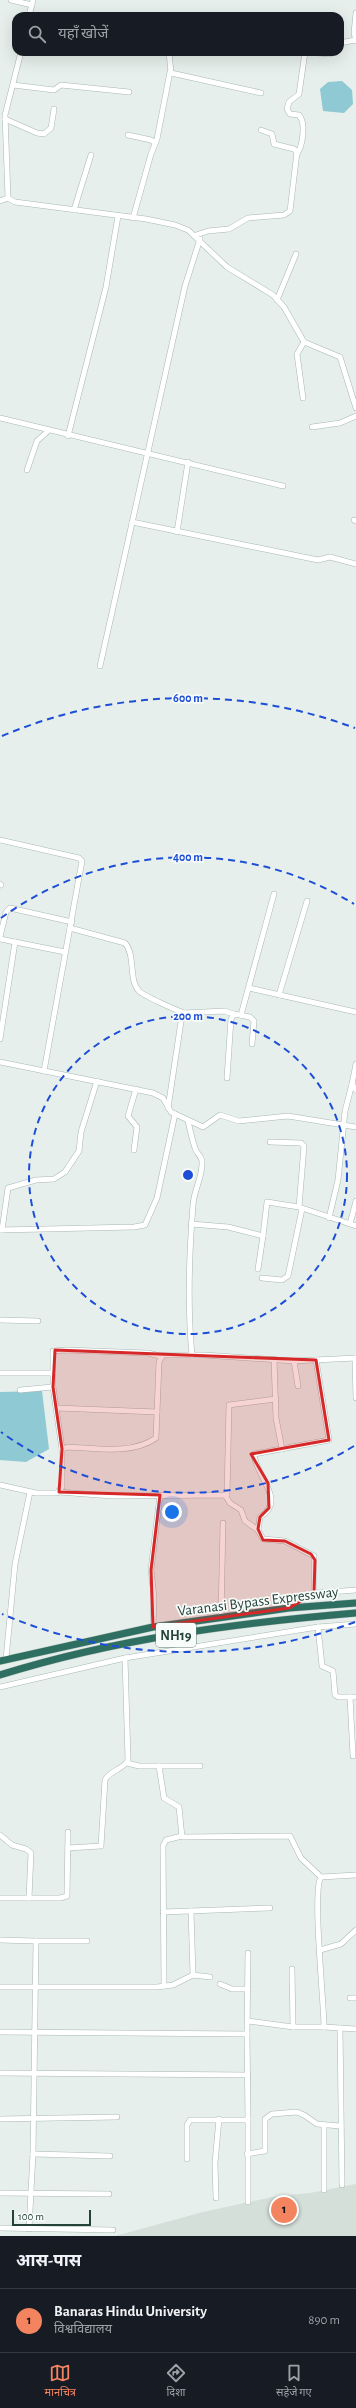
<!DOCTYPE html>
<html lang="hi">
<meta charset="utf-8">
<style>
:root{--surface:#171b24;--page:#242831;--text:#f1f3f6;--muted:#9ea1a6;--line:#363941;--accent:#f4845f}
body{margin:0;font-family:"Alegreya Sans","Noto Sans Devanagari",sans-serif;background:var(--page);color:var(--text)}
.scale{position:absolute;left:12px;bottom:10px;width:79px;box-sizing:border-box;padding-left:4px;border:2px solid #24423a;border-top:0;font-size:11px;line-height:14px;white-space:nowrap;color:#24423a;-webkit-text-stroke:3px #f7fbf9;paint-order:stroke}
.you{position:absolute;left:172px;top:1512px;width:14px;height:14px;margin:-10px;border:3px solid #fff;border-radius:50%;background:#1a73e8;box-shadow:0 0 0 6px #1a73e833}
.badge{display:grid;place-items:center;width:26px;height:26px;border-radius:50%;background:var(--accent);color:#111;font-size:13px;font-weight:700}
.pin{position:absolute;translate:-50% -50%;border:2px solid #fff;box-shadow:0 1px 4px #0006}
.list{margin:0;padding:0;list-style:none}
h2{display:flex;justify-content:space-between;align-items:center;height:52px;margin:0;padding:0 16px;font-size:17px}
h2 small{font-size:13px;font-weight:400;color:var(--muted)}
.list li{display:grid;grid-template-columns:26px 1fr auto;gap:12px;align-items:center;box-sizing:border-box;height:64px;padding:0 16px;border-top:1px solid var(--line)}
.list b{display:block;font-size:15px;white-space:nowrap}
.list p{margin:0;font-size:13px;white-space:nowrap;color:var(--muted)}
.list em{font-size:13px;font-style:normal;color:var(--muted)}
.icon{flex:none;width:22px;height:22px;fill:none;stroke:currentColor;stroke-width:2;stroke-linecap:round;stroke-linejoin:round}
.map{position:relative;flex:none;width:356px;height:2236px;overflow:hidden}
.search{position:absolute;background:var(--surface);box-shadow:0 4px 16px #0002;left:12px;right:12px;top:12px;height:44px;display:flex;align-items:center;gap:10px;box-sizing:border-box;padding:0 14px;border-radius:12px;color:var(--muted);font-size:15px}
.sheet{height:116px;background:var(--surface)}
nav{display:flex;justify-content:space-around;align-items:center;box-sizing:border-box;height:56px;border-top:1px solid var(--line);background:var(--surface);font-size:11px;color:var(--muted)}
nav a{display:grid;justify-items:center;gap:2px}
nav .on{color:var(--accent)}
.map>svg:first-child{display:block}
.built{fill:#d4dfda}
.water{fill:#8ec9d4}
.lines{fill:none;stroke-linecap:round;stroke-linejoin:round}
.minor-casing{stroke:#a8b8b2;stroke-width:6}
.highway-casing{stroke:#c2cac8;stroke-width:8}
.minor{stroke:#fff;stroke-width:5}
.highway{stroke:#2f6f62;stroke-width:7}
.marked{fill:#d62828;fill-opacity:0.2;stroke:#d62828;stroke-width:3;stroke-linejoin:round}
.ring{fill:none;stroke:#1d4ed8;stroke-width:2;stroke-dasharray:7 5}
.labels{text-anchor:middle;stroke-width:3.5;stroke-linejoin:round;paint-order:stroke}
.shield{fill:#f7fbf9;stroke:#637a73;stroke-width:1}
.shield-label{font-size:14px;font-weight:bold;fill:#24423a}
.street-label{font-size:15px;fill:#24423a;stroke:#f7fbf9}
.centre{fill:#1d4ed8;stroke:#f7fbf9;stroke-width:2}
.ring-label{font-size:12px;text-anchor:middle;font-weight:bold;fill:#1d4ed8;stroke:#f7fbf9;stroke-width:3.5;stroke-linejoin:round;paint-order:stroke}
</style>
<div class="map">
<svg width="356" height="2236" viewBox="0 0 356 2236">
<rect width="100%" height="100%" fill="#e6efeb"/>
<polygon class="built" points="356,2184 356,2236 115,2236 203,2212 277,2196 310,2193"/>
<g class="water">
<polygon points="342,81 352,90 353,104 344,113 323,111 320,89 328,82"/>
<polygon points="42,1391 49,1449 26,1462 0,1460 0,1392"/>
</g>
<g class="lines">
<defs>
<g id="minor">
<polyline points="11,0 32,5"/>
<polyline points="356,13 354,33 356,41"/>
<polyline points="29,16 33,0"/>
<polyline points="340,43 355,40"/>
<polyline points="21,52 5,115 8,198 15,202 146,219 175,225 188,230 227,267 273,295 284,307 304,342 340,357 356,408"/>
<polyline points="169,52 171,73 261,93"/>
<polyline points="304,52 330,54 334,52"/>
<polyline points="13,85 54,90 61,85 129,92"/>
<polyline points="5,119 37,133 44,134 51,128 54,109"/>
<polyline points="128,135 151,140 155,143"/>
<path d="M297 154C303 145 306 123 299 115L290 114 287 109 289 102 299 94 305 52"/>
<polyline points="0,201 8,198"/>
<polyline points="74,210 91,155"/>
<polyline points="133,218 151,154 157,139 170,72"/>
<polyline points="196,235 208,231 229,229 248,218 284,215 290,211 297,152 294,149 274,144 272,134 261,130"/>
<polyline points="277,300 296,254"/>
<polyline points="303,398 297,354 304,342"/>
<polyline points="0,418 283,486"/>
<polyline points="312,427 340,423 356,416"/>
<polyline points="68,436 106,287 118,216"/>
<polyline points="27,470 37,441 48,431"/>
<polyline points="354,520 356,521"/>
<polyline points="132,522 318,560 330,557 356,564"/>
<polyline points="177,532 188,462"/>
<polyline points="100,666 185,286 200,239"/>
<polyline points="0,840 79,858 82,861 44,1071"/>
<polyline points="0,884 1,885"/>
<path d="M70 928 125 943C136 956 128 979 139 991 144 996 176 1010 184 1013"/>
<polyline points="0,937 6,912 10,908 72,922"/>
<polyline points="0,939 15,942 0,1039"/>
<polyline points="15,942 65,952"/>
<polyline points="249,988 356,1012"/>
<polyline points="279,995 307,901"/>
<polyline points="241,1015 274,894"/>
<polyline points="0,1062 153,1093 163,1098 171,1112 203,1127 220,1115 239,1121 288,1116 356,1127"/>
<polyline points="356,1064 352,1084 356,1090"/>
<polyline points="227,1078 231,1019 234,1014 250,1017 254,1021 252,1044"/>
<polyline points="168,1108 182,1015 184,1013 224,1011 234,1014"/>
<path d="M188 1121C190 1130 192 1139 195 1148 196 1153 201 1155 202 1161 203 1177 194 1189 193 1205 189 1255 187 1304 192 1355"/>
<polyline points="270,1142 301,1143 304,1146 299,1207 356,1226"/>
<polyline points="134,1150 137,1127 128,1116 136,1089"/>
<polyline points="329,1218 338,1180 345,1111 352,1084"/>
<polyline points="191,1224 228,1227 263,1236 267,1202 299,1207"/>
<polyline points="350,1224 356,1201"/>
<polyline points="0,1230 134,1227 145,1225 157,1198 175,1114"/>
<polyline points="2,1230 8,1188 36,1180 54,1179 65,1172 79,1151 81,1132 97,1081"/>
<polyline points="258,1269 263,1236"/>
<polyline points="262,1278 282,1280 288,1276 302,1209"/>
<polyline points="0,1320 38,1321"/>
<polyline points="355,1358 356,1398"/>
<polyline points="274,1359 276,1418 282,1449"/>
<polyline points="294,1361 298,1386"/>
<polyline points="0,1373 53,1373"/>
<polyline points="20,1390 53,1387"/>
<polyline points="57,1408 157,1412"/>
<polyline points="62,1449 53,1387 53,1351 66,1350 148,1353 160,1356"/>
<path d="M0 1485 36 1493H57L62 1487V1449L68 1447C96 1448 132 1455 156 1438L159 1362 163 1355H204L294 1361 356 1358"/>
<polyline points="59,1492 112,1496 225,1495 230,1503 241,1510 245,1521 258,1530 263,1539 285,1541 314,1556 314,1594"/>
<polyline points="227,1496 229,1405 276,1399"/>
<path d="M258 1530 260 1517C288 1501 254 1473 254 1454L329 1440 316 1360"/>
<polyline points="291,1606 316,1593 356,1590"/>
<polyline points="221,1617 223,1523"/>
<polyline points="153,1627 154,1597 151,1570 160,1495"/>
<polyline points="318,1627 322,1666 333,1671 335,1695 338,1697 356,1697"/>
<polyline points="6,1659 15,1564 30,1492"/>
<polyline points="0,1687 125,1658 318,1627 356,1624"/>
<polyline points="350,1697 353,1756"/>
<polyline points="127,1763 139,1766 200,1766"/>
<polyline points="159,1766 164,1798 179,1807 182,1837 290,1836 301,1858 321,1877"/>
<polyline points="0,1835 12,1845 26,1849 31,1853 29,1898"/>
<path d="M68 1848 101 1846 105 1780C110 1770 123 1770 128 1760L125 1658"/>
<path d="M356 1875 321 1877C312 1890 324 2003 324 2027L356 2029"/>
<polyline points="0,1898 60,1898 67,1896 68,1832"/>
<polyline points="191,1911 193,1975"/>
<polyline points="163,1912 270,1908"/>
<polyline points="0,1940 36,1941 33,2154 29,2229"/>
<polyline points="36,1941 87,1941"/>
<polyline points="320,1950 341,1944 356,1930"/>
<polyline points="292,1969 293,2027"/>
<polyline points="220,1984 232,1989 248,1989"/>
<polyline points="164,1986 163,1846 166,1840 182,1836"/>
<polyline points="0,1987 157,1987 173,1985 193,1975 210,1977"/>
<polyline points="350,1998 356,1998"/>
<polyline points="248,2021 293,2027 324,2027"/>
<polyline points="340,2028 342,2185"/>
<polyline points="0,2032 247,2034 248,2120 190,2120 187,2125 187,2159"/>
<polyline points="247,2034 248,1953"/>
<polyline points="0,2073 248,2075"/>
<polyline points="0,2119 117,2117"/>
<polyline points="33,2154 110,2156"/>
<polyline points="247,2154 265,2151 265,2119 272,2114 297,2112 304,2115 317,2124 340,2126"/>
<polyline points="324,2190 324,2125"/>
<polyline points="0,2193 109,2194"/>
<polyline points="216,2198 215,2163 219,2119"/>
<polyline points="248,2202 248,2120"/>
<polyline points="0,2228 113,2230"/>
</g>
<g id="highway">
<polyline points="0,1661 153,1627 289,1608 356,1603"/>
<path d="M0 1675C115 1639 236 1623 356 1613"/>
</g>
</defs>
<use href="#minor" class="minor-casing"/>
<use href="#highway" class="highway-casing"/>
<use href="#minor" class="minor"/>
<use href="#highway" class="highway"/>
</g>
<path class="marked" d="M55 1350 316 1360 329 1440 251 1454 268 1483 269 1508 260 1517 258 1529 263 1540 285 1541 311 1554 315 1560 314 1594 289 1608 153 1627 151 1570 160 1495 59 1492 62 1449 53 1387Z"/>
<g class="ring">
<circle cx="188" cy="1175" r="159"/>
<path d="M354 1446A318 318 0 0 1 1 1432M1 918A318 318 0 0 1 354 904"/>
<path d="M355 1622A477 477 0 0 1 2 1614M2 736A477 477 0 0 1 355 728"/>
</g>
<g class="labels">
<rect class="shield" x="156" y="1623" width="40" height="24" rx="3"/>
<g class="shield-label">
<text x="176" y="1640">NH19</text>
</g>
<g class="street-label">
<text transform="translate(258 1601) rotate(-7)" y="5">Varanasi Bypass Expressway</text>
</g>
</g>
<circle cx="188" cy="1175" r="6" class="centre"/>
<g class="ring-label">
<text x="188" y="702">600 m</text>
<text x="188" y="861">400 m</text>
<text x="188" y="1020">200 m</text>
</g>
</svg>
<div class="scale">100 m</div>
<div class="you"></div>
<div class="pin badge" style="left:284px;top:2210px">1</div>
<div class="search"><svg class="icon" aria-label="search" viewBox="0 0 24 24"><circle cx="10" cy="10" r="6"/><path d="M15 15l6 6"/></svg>यहाँ खोजें</div>
</div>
<section class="sheet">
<h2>आस-पास<small></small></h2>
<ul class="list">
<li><span class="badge">1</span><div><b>Banaras Hindu University</b><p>विश्वविद्यालय</p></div><em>890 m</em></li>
</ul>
</section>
<nav>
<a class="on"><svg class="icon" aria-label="map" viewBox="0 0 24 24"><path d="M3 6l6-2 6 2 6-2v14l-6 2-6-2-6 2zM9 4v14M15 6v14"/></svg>मानचित्र</a>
<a><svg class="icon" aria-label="directions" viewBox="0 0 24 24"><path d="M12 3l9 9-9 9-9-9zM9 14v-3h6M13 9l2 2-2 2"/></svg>दिशा</a>
<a><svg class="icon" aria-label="saved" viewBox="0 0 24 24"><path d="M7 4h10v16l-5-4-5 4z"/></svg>सहेजे गए</a>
</nav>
